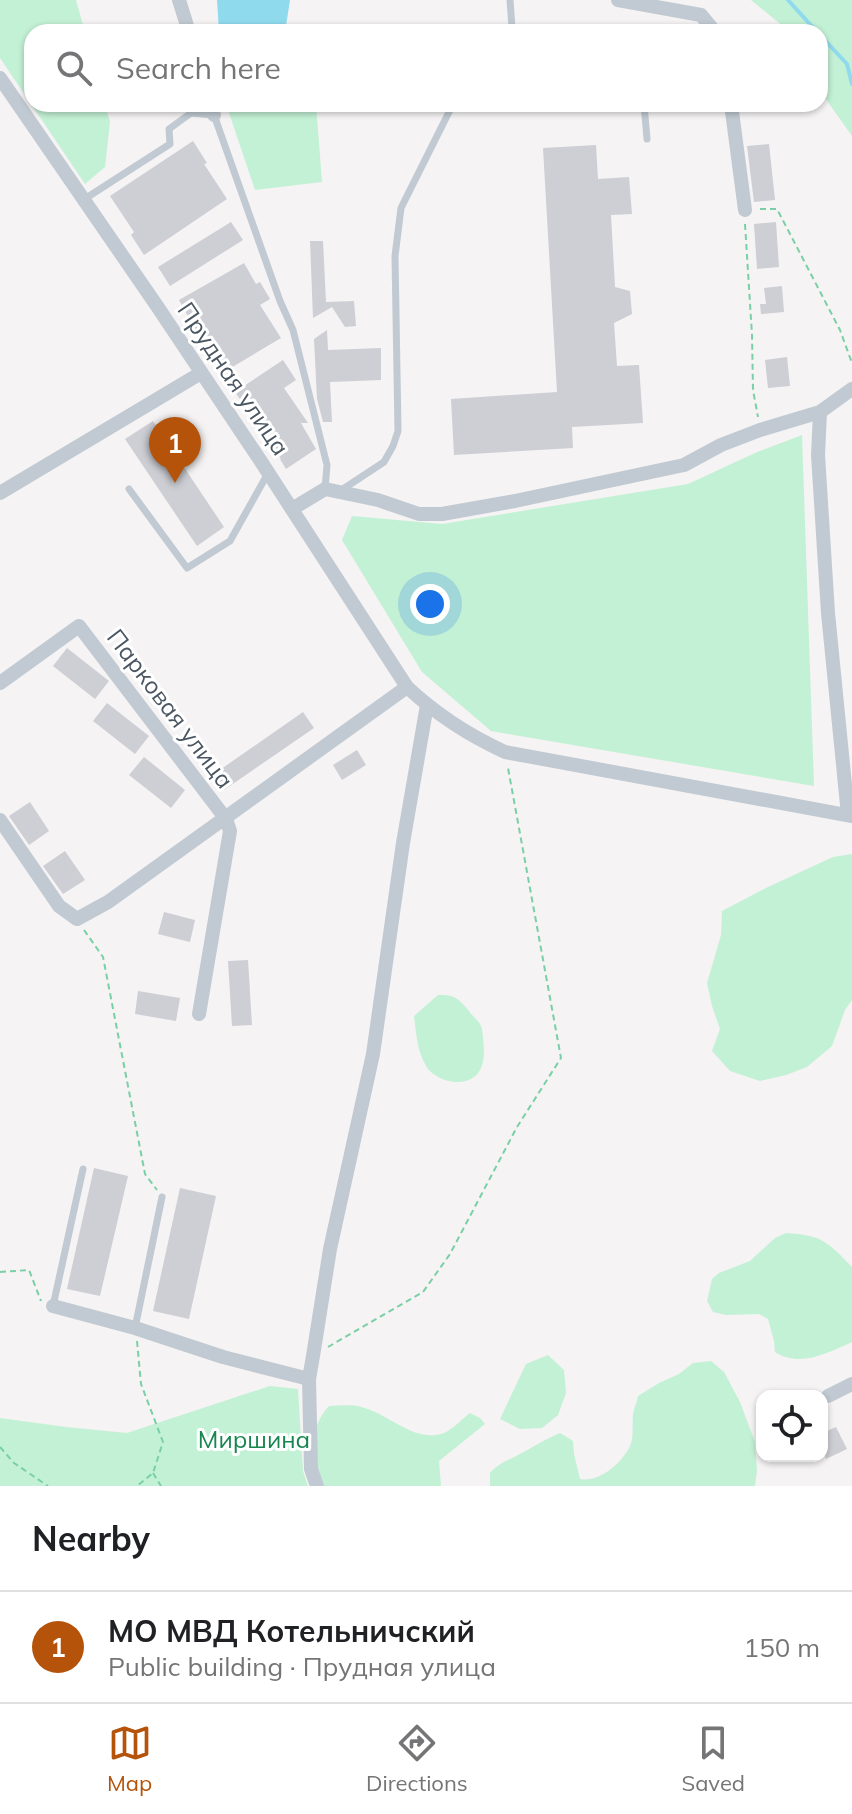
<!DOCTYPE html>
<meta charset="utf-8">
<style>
:root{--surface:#fff;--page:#f6f6f6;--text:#202124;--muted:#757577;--line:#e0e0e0;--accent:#b45309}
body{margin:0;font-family:Mulish,sans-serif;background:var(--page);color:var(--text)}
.controls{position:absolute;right:24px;bottom:24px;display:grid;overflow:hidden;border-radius:16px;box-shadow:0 2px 6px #0004}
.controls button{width:72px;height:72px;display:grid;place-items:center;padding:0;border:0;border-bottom:2px solid var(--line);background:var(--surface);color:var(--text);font:40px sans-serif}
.you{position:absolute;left:430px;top:604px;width:28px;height:28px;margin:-20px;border:6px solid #fff;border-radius:50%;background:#1a73e8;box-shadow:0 0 0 12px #1a73e833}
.badge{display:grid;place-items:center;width:52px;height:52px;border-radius:50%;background:var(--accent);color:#fff;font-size:26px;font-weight:700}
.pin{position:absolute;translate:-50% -66px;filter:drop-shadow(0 2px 4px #0008)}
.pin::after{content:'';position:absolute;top:42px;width:28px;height:24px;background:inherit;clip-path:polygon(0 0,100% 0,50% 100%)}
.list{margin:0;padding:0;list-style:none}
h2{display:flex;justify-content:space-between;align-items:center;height:104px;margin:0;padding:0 32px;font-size:34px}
h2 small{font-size:26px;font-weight:400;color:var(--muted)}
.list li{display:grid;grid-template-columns:52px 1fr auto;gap:24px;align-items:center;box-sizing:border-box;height:112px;padding:0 32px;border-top:2px solid var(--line)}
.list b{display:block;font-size:30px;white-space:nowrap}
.list p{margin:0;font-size:26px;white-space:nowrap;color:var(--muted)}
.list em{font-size:26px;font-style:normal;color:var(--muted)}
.icon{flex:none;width:44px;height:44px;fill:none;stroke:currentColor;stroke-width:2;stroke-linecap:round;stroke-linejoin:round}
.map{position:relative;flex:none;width:852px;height:1486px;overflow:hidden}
.search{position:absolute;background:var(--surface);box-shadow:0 2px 6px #0004;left:24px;right:24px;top:24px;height:88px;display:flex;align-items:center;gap:20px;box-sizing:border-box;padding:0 28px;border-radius:24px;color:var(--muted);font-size:30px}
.sheet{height:216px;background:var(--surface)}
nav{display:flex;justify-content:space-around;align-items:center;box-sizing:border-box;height:112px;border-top:2px solid var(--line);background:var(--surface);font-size:22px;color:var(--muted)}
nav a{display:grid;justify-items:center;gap:4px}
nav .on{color:var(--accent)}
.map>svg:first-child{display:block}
.green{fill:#c3f1d5}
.water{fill:#90daee}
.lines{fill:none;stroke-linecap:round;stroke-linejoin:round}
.stream{stroke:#90daee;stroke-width:4}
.building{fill:#cdcfd5}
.path{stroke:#7ad0a6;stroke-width:2;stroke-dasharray:6 4;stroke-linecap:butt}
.lane{stroke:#c1cad2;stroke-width:7}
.street{stroke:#c1cad2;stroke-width:14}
.labels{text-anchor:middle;stroke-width:6;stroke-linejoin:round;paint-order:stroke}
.street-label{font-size:24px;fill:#4a5661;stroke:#fff}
.park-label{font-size:24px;fill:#17864f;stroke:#fff}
</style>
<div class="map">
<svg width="852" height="1486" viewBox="0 0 852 1486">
<rect width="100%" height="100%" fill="#f5f3f3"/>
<g class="green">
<polygon points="0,0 76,0 85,32 32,32 32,104 105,104 110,122 105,167 85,184 0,58"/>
<polygon points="751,0 852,0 852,136 820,91 820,32 790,32"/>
<polygon points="226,104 316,104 322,182 255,190"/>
<polygon points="802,435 814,786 491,731 422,672 342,540 352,516 442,524 688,484 755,453"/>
<polygon points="852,854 852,1000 845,1010 832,1046 807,1067 786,1075 760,1081 730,1071 712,1051 720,1029 712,1006 707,983 721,935 722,911 766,888 833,857"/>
<path d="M438 995C455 994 459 999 469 1011 472 1016 479 1021 481 1026 482 1027 483 1036 483 1038 484 1048 485 1059 481 1068 471 1091 434 1083 425 1064 417 1050 416 1032 414 1016Z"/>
<path d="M786 1233C822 1235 828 1242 852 1267V1342C828 1353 799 1368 775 1352L774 1341 768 1319 759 1314 726 1315 713 1312 707 1301 712 1279 719 1273 750 1261 775 1238Z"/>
<polygon points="548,1355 564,1370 566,1393 558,1415 542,1428 520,1429 500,1419 526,1364"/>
<path d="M711 1361 724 1372 740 1402 755 1442 757 1471 755 1486H490V1473C499 1463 507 1461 518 1455 534 1447 543 1440 560 1433L573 1441 574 1454 580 1479C599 1483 622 1463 630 1446 634 1437 632 1424 633 1414 634 1408 637 1402 638 1396L659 1383 679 1374 693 1363Z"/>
<polygon points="270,1386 298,1389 303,1471 308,1486 0,1486 0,1418 66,1427 127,1433"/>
<path d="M329 1406C339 1406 351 1404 361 1407 388 1413 415 1444 444 1433 453 1429 462 1419 470 1413L480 1418 485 1424 439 1461 441 1486H324C314 1457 306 1431 329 1406Z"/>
</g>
<polygon class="water" points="217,0 290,0 285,32 219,32"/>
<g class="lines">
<g class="stream">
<polyline points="788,0 817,32"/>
<polyline points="820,35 847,64 852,84"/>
</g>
</g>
<g class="building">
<polygon points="193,141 207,163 204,164 227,199 144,255 131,235 134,232 110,196"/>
<polygon points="769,144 775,200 754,202 747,146"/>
<polygon points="596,145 598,179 629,177 632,214 611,215 615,287 630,291 632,314 614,323 617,366 639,365 643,423 572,427 573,448 454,455 451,399 557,392 543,148"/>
<polygon points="231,222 243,240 170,286 158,267"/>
<polygon points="776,222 779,267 757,269 754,224"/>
<polygon points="310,241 323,241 326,302 354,301 356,326 345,327 332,307 313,318"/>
<polygon points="244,263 256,284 260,282 270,299 260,305 281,338 224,372 204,339 201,340 179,300"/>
<polygon points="782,286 784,312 761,314 760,304 766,304 764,288"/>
<polygon points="327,330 328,350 381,348 381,380 330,382 332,422 323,422 317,399 314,339"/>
<polygon points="787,357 790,386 768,388 765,360"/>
<polygon points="283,360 296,380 284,388 308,423 301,423 316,449 286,469 280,459 281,459 235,392"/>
<polygon points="153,421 224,527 197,546 125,439"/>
<polygon points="67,648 109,681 95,699 53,666"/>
<polygon points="107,703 149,736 135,754 93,721"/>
<polygon points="303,712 314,728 224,790 214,774"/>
<polygon points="357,750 366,765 342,780 333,765"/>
<polygon points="144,757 185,790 171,808 129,775"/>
<polygon points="30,802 49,831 29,845 9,816"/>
<polygon points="65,851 85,880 63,894 43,866"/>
<polygon points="164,912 195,920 190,942 158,934"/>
<polygon points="248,960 252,1025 232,1026 228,961"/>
<polygon points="138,991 180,998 176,1021 135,1014"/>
<polygon points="94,1168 128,1176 100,1296 67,1289"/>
<polygon points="180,1188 216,1196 189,1319 153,1311"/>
<polygon points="836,1427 847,1449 826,1459 822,1447 827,1445 822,1433"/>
</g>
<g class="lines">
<g class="path">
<polyline points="760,209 777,209 840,330 852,363"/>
<polyline points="745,224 752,335 753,390 758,417"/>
<polyline points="84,930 103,957 145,1174 157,1190"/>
<polyline points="0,1272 29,1270 41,1301"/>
<polyline points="137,1341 141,1384 163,1442 153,1473 137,1486"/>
<polyline points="328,1347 423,1292 450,1254 517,1127 561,1058 508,768"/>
<polyline points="0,1447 14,1463 48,1486"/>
<polyline points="153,1473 161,1486"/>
</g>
<g class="lane">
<polyline points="510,0 512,28 510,32"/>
<polyline points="644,104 647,139"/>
<polyline points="83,200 170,144 169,129 191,113 214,115 280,301 293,330 327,465 325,489"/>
<polyline points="129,489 187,568 230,541 267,475"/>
<polyline points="340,491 384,462 393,446 398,431 395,256 401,208 453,104"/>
<polyline points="53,1306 83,1169"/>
<polyline points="135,1328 162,1197"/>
</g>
<g class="street">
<polyline points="179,0 189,32"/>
<polyline points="618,0 701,15 715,32"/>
<path d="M0 78 157 306 260 460 407 687C437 715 468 735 505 752L852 816"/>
<polyline points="211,104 214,115"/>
<polyline points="731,104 745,210"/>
<polyline points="820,412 818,455 828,613 848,815"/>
<polyline points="0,493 201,373"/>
<polyline points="292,509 325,489 378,500 419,514 442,514 515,501 684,465 721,445 760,430 820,412 852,389"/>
<polyline points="0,683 79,626 226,819 230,831 199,1014"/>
<polyline points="0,820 59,906 77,919 108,902 407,687"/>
<polyline points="53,1306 135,1328 223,1357 309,1379"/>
<polyline points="828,1396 852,1384"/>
<polyline points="317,1486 311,1469 309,1379 313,1356 330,1249 373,1054 403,843 427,705"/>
</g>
</g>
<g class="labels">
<g class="street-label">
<text transform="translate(233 379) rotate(56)" y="8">Прудная улица</text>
<text transform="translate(170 709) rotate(53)" y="8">Парковая улица</text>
</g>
<g class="park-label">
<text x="254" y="1448">Миршина</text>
</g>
</g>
</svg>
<div class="controls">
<button><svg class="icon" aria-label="locate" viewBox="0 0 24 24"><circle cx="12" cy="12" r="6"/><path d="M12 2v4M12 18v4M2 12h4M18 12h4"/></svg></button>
</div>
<div class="you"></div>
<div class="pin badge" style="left:175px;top:483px">1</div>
<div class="search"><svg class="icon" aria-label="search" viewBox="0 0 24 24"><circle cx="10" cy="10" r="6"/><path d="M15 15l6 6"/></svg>Search here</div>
</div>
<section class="sheet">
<h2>Nearby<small></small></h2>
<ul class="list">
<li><span class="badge">1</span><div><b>МО МВД Котельничский</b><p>Public building · Прудная улица</p></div><em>150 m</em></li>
</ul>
</section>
<nav>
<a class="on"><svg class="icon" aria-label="map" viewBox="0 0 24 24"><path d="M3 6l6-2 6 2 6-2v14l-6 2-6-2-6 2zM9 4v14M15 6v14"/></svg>Map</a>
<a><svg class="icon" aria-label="directions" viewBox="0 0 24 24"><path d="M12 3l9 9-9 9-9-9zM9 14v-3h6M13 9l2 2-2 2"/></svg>Directions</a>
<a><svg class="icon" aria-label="saved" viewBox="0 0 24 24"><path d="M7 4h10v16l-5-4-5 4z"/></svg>Saved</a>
</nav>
